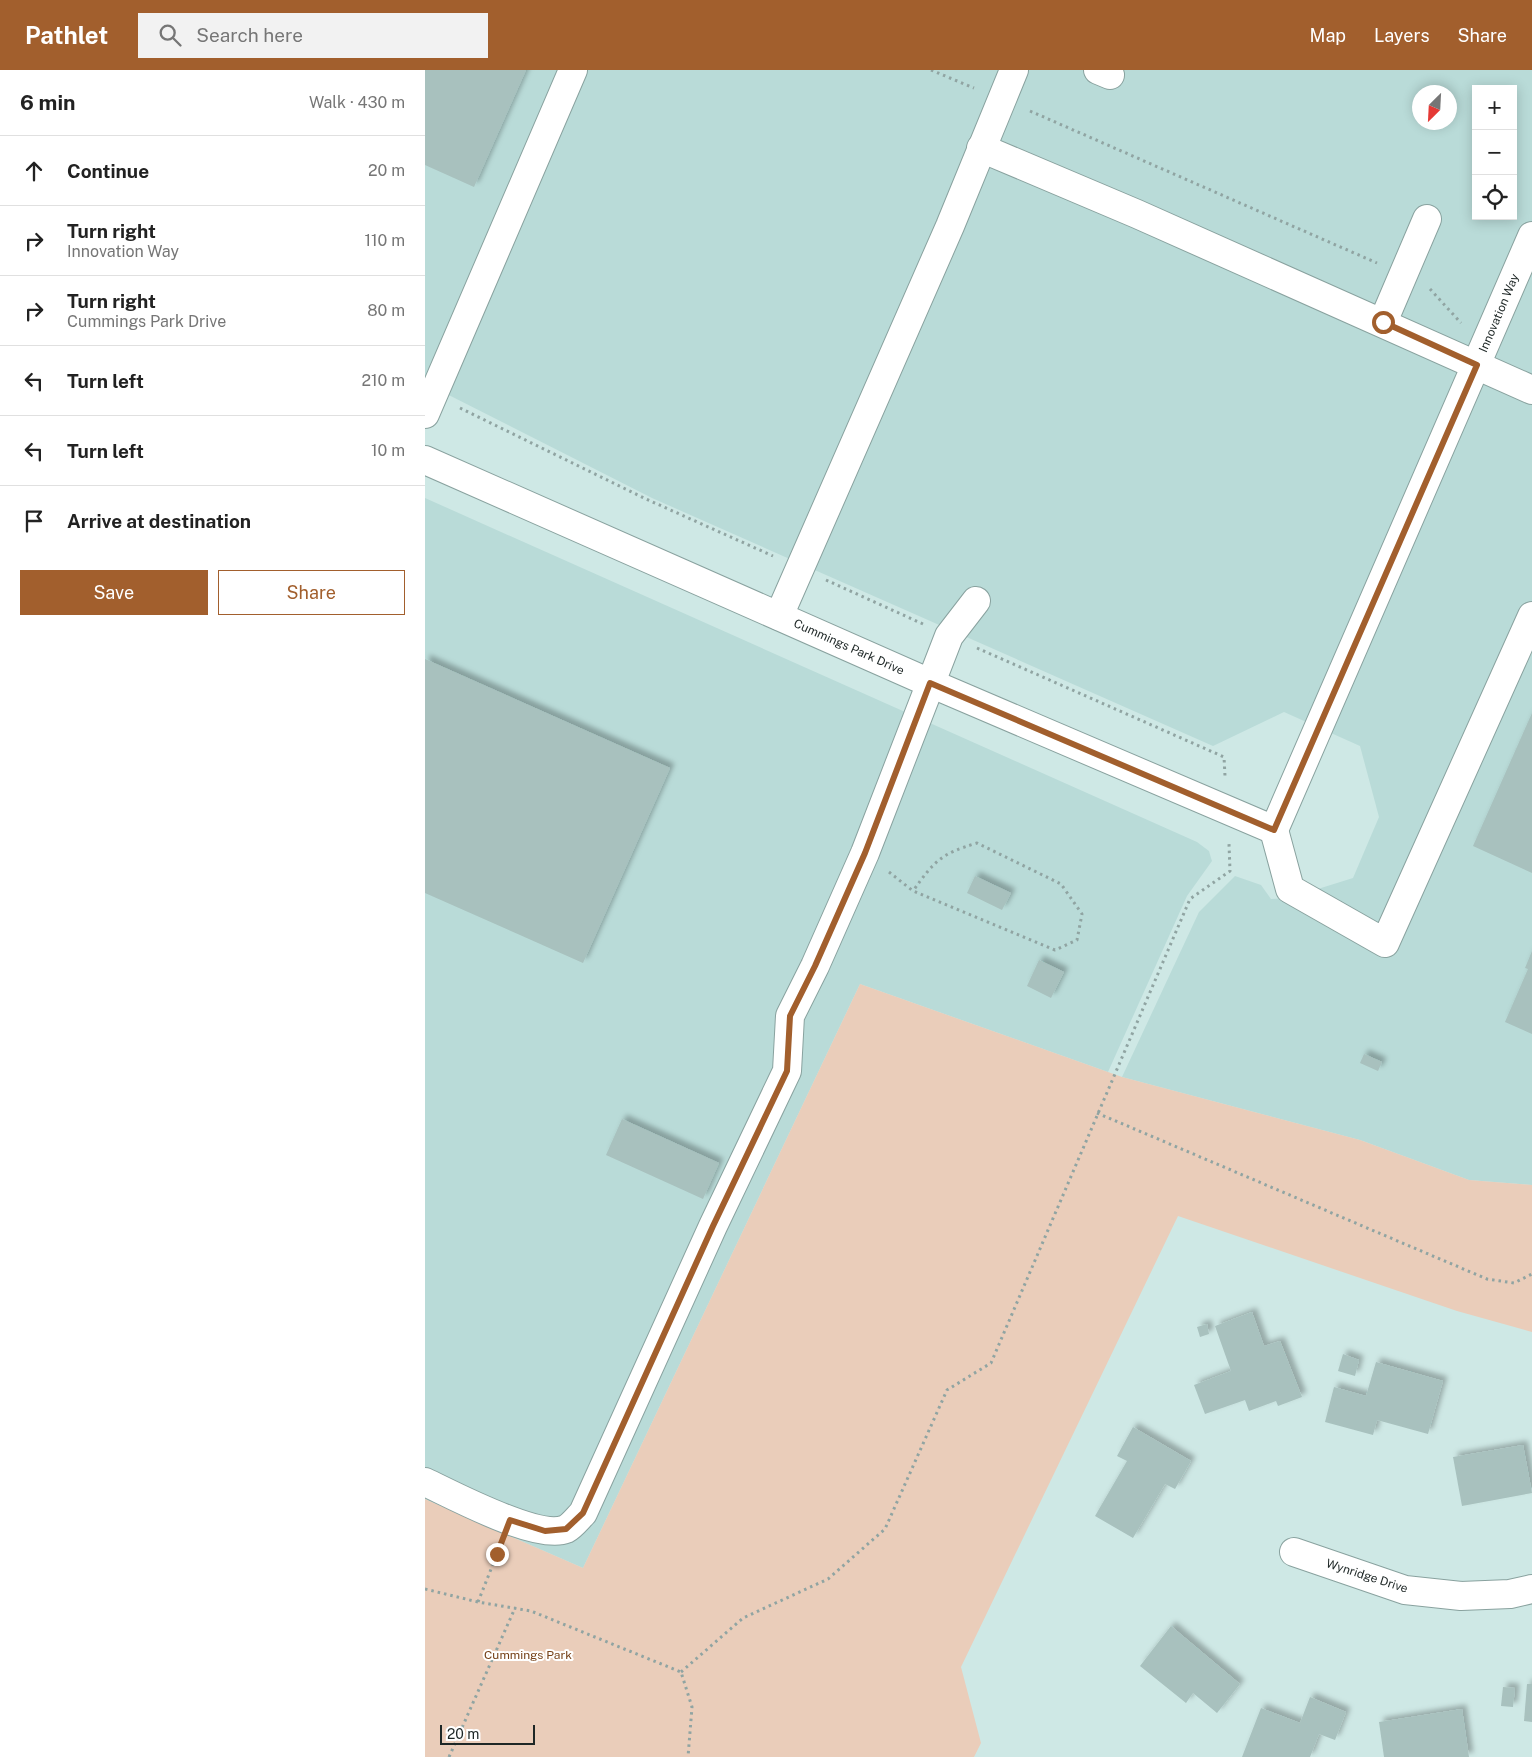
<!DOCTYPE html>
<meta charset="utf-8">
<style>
:root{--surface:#fff;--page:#f2f2f2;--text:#222;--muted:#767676;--line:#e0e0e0;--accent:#a25f2d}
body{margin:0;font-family:"Public Sans",sans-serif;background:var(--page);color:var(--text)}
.controls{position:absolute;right:15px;top:15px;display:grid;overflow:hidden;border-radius:0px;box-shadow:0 2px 12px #0003}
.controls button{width:45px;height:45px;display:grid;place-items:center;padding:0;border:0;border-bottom:1px solid var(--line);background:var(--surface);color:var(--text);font:25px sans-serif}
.compass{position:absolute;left:987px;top:15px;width:45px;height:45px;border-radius:50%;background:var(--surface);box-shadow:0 2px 12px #0003;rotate:204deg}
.scale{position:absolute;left:15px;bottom:12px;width:95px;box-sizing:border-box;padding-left:5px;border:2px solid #1e2726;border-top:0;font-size:14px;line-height:18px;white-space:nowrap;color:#1e2726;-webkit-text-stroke:4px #fff;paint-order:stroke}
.stop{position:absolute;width:15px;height:15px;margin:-11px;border:4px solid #a25f2d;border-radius:50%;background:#fff}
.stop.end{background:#a25f2d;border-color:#fff;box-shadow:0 1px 5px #0008}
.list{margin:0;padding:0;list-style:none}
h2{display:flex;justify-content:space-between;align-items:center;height:65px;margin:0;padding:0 20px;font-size:21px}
h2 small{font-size:16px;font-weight:400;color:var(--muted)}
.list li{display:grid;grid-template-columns:32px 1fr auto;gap:15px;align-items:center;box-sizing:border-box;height:70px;padding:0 20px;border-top:1px solid var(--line)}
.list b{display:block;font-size:19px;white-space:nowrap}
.list p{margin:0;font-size:16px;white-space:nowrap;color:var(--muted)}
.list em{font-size:16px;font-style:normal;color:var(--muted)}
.actions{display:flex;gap:10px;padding:15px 20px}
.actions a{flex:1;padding:11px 0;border:1px solid var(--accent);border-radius:0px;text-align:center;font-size:18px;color:var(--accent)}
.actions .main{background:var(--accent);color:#fff}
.icon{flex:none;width:28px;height:28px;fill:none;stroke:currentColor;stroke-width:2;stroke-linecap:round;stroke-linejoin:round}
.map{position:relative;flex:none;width:1107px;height:1687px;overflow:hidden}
header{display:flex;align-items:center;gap:30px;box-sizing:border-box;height:70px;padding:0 25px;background:var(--accent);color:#fff}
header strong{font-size:24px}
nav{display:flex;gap:28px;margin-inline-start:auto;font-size:18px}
.search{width:350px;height:45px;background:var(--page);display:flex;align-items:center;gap:12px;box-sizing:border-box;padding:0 18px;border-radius:0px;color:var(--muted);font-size:19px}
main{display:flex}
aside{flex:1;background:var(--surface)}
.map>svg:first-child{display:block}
.built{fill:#b9dbd8;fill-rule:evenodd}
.green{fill:#eacdba}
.building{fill:#a8c1be;filter:url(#shadow)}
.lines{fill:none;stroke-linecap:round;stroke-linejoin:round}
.minor-casing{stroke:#89a29f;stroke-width:30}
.path{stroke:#90a4a2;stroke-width:3;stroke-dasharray:2.5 4;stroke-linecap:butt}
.minor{stroke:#fff;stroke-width:28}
.route{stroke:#a25f2d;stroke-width:6}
.labels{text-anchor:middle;stroke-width:4;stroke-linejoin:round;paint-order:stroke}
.street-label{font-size:12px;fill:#1e2726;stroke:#fff}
.park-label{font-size:12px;fill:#774219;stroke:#fff}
</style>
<header>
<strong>Pathlet</strong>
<div class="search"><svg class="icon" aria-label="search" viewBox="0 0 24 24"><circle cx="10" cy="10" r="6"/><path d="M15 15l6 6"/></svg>Search here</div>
<nav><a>Map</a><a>Layers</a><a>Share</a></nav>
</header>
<main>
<aside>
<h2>6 min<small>Walk · 430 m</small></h2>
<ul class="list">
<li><svg class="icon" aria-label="ahead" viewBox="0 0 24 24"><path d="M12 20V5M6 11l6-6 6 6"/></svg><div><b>Continue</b></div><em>20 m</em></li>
<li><svg class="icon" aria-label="right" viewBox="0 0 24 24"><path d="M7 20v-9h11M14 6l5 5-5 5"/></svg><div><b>Turn right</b><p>Innovation Way</p></div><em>110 m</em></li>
<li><svg class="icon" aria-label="right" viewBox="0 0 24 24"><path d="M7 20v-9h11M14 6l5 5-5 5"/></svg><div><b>Turn right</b><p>Cummings Park Drive</p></div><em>80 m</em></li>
<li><svg class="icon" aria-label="left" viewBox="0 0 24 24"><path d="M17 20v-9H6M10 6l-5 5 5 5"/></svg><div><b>Turn left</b></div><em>210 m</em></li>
<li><svg class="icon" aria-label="left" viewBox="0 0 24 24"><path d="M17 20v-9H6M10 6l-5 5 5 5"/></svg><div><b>Turn left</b></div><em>10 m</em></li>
<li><svg class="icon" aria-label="arrive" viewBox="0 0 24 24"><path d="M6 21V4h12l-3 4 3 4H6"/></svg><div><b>Arrive at destination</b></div></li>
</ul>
<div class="actions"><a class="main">Save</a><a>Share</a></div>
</aside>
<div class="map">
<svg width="1107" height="1687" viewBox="0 0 1107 1687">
<defs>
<filter id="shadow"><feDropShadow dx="4.5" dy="-4.5" stdDeviation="2.5" flood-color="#0004"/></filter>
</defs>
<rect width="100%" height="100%" fill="#cee8e5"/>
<g class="built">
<path d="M0 0H1107V1115L1044 1110 935 1070 697 1007 774 842 810 806 836 815 846 829 864 828 928 808 954 747 935 676 859 642 788 676 227 428 0 313ZM1051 19H1088V146H1051ZM994 22H1024V52H994Z"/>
<polygon points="0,428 772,772 784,781 786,788 787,791 762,826 683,1002 435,914 158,1498 0,1429"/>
</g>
<polygon class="green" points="435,914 697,1007 935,1070 1044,1110 1107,1115 1107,1262 1032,1241 753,1146 536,1597 556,1673 549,1687 0,1687 0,1429 158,1498"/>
<g class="building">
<polygon points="0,0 101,0 49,117 0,95"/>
<polygon points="0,589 245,698 158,893 0,823"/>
<polygon points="1107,643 1107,803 1048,776"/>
<polygon points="550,806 586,823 577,840 542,823"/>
<polygon points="1107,881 1107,964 1080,952 1103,899 1100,898"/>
<polygon points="614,890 639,902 626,928 602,916"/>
<polygon points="939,984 957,992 953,1001 935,993"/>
<polygon points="197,1049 294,1093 278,1129 181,1085"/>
<polygon points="827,1242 839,1276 855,1271 877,1327 853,1336 851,1331 824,1341 820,1330 780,1344 769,1315 806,1301 790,1256"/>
<polygon points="782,1254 784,1264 775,1267 772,1257"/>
<polygon points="918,1284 934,1290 930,1306 913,1301"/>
<polygon points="951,1292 1018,1311 1003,1364 952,1350 948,1365 900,1352 909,1317 941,1326"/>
<polygon points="708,1357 766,1391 750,1419 740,1414 708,1468 670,1446 702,1391 692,1386"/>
<polygon points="1098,1375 1107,1423 1037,1436 1028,1387"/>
<polygon points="746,1556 815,1614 792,1643 768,1623 761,1633 715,1596"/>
<polygon points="1102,1614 1107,1614 1107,1652 1099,1651"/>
<polygon points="1078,1617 1090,1618 1088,1637 1076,1636"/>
<polygon points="885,1627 921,1642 910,1670 894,1664 885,1687 817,1687 836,1638 875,1653"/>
<polygon points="1037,1639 1044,1687 959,1687 954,1652"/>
</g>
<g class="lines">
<defs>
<g id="minor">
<polyline points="673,0 685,5"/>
<polyline points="556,78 712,144 1107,320"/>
<polyline points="958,252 1002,149"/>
<polyline points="0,344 148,0"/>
<polyline points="0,390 505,613 849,760"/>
<polyline points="354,546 525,156 589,0"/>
<polyline points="849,760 1107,166"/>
<polyline points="849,760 865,819 960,873 1107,546"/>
<path d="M0 1412C28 1425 113 1471 141 1459 147 1456 153 1448 158 1443L288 1156 362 1001 365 946 390 896 440 783 524 566 551 531"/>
<polyline points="869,1482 980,1520 1036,1526 1085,1524 1107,1519"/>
</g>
</defs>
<use href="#minor" class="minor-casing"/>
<g class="path">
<polyline points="506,0 549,18"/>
<polyline points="605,41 952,193"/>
<polyline points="1005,219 1036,253"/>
<polyline points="35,338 221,429 348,486"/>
<polyline points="401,510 498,554"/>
<polyline points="552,578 799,687 800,706"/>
<path d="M464 802 488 821 630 880 652 870 657 844 636 814 552 773C516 784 510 790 488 821"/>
<polyline points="672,1043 1062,1209 1089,1213 1107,1204"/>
<polyline points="0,1519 53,1532 106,1541 256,1602 267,1637 263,1687"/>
<polyline points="53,1532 74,1479"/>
<polyline points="256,1602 318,1548 403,1509 460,1459 522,1320 566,1293 765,829 805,801 804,774"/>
<polyline points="24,1687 90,1538"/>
</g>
<use href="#minor" class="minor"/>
</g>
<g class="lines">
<polyline class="route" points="72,1484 85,1450 120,1461 141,1459 158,1443 288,1156 362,1001 365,946 390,896 440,783 505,613 849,760 1052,295 958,252"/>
</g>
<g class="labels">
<g class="street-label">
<text transform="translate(1074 243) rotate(-67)" y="4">Innovation Way</text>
<text transform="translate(424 577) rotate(24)" y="4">Cummings Park Drive</text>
<text transform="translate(942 1506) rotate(18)" y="4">Wynridge Drive</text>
</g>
<g class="park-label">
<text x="103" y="1589">Cummings Park</text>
</g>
</g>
</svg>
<div class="controls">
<button>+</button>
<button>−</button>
<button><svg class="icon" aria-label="locate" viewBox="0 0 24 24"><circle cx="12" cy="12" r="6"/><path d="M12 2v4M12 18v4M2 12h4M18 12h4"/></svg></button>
</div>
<svg class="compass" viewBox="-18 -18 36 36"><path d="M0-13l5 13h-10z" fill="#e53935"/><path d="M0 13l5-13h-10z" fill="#767676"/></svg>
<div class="scale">20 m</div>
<div class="stop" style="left:958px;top:252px"></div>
<div class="stop end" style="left:72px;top:1484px"></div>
</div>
</main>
